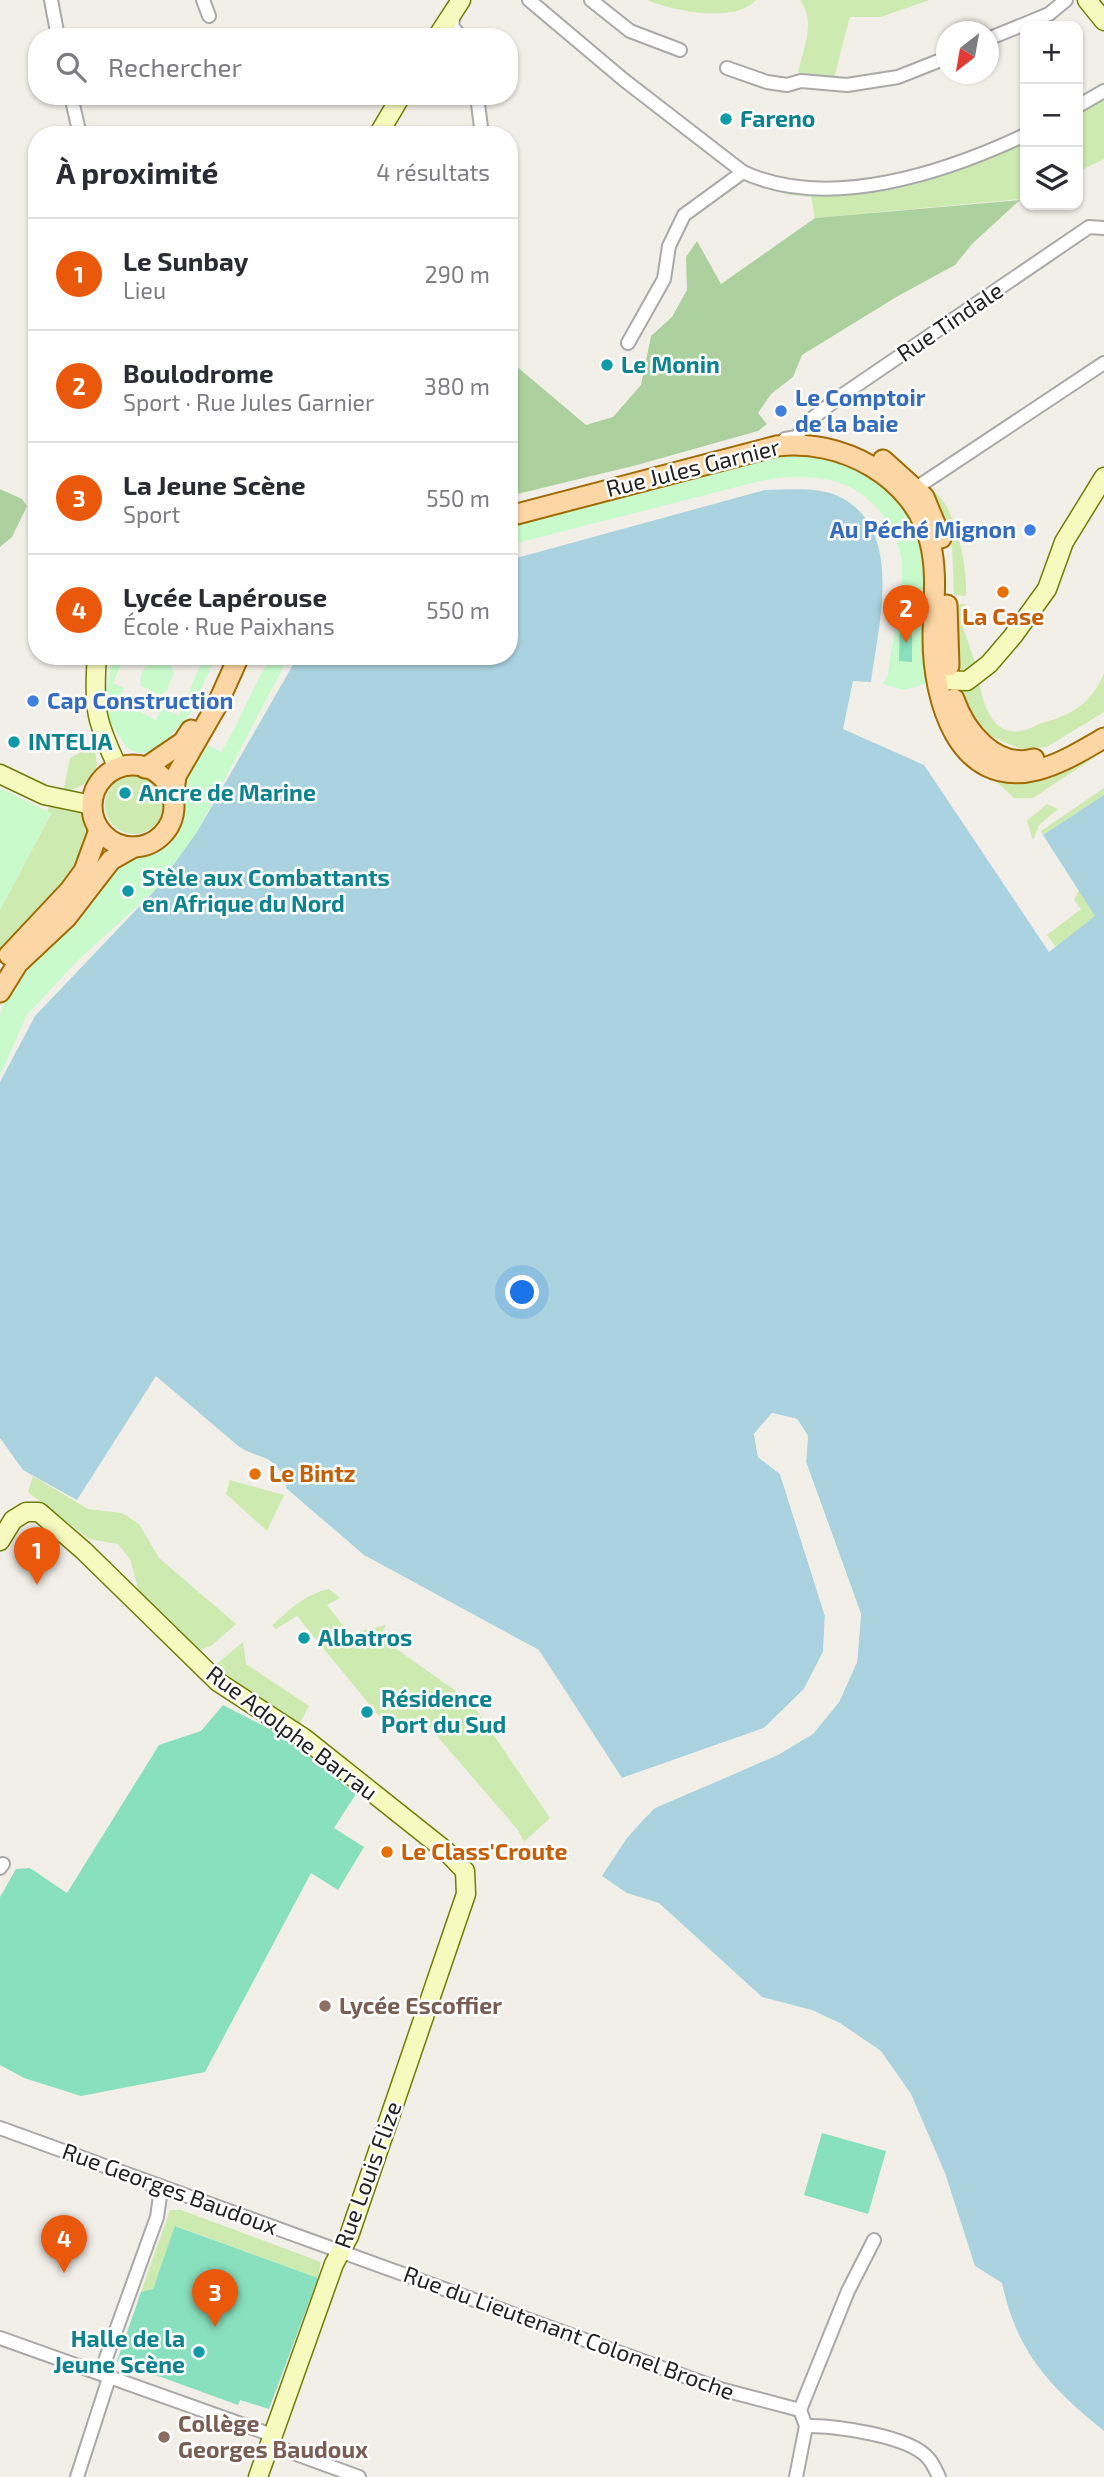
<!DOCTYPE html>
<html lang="fr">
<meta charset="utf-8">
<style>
:root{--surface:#fff;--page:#f2f2f3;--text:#2b2b33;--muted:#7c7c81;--line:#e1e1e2;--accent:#ea580c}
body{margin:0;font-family:"Exo 2",sans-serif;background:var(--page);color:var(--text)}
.controls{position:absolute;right:21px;top:21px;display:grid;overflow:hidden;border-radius:14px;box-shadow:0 2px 5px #0004}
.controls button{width:63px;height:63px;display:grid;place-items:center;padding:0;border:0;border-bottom:2px solid var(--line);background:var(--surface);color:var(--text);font:35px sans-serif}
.compass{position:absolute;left:936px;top:21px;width:63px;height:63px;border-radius:50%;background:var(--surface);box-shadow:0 2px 5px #0004;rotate:211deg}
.you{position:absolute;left:523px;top:1293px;width:24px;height:24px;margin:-18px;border:5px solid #fff;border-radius:50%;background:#1a73e8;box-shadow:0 0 0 10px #1a73e833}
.badge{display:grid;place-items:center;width:46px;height:46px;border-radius:50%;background:var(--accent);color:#fff;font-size:23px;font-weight:700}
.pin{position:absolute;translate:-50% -58px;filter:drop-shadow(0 2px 4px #0008)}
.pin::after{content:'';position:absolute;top:37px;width:24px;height:21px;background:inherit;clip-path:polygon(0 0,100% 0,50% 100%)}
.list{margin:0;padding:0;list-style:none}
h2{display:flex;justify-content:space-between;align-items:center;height:91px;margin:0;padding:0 28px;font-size:30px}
h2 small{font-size:23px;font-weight:400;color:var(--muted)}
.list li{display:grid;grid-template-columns:46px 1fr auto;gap:21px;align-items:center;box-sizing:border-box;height:112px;padding:0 28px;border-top:2px solid var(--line)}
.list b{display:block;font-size:26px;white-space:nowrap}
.list p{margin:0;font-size:23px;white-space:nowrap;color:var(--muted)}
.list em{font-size:23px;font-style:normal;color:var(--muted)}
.icon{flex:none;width:38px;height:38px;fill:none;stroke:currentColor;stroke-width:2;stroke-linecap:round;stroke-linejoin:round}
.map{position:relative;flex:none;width:1104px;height:2477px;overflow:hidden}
.search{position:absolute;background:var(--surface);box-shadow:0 2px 5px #0004;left:28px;top:28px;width:490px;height:77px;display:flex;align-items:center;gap:18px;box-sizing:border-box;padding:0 24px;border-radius:28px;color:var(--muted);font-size:26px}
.panel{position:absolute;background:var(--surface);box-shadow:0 2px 5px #0004;left:28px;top:126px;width:490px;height:539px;border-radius:28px}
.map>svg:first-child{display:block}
.grass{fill:#cdebb0}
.forest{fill:#add19e}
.park{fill:#c8facc}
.pitch{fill:#88e0be}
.water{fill:#aad3df}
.pier{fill:#f2efe9}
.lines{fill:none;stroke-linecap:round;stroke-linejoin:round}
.street-casing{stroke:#a9a9a9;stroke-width:16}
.secondary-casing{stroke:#707d05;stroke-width:21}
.primary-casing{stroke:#a06b00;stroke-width:23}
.street{stroke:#fff;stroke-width:12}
.secondary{stroke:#f7fabf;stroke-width:18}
.primary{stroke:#fcd6a4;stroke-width:19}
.culture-dot{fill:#0f9aa8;stroke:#fff;stroke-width:2.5}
.shop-dot{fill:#3f7fe0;stroke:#fff;stroke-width:2.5}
.food-dot{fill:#e8710a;stroke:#fff;stroke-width:2.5}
.education-dot{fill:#8d6e63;stroke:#fff;stroke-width:2.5}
.labels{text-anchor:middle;stroke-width:5;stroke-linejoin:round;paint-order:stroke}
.culture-label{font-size:23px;font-weight:bold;fill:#0d838f;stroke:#fff;text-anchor:start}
.street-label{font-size:23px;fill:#222;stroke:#fff}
.shop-label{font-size:23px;font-weight:bold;fill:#366cbe;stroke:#fff;text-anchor:start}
.food-label{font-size:23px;font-weight:bold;fill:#c56008;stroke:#fff;text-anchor:start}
.education-label{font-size:23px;font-weight:bold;fill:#785e54;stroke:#fff;text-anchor:start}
</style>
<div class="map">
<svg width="1104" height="2477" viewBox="0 0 1104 2477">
<rect width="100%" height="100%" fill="#f2efe9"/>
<g class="grass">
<path d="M647 0H756C733 24 674 11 647 0Z"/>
<path d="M800 0H929L881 17H850L834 77 819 78 798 72C804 47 816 22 800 0Z"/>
<polygon points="1104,97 1104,159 1078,172 1078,111"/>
<path d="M1025 139V197L1021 199 815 218 811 197 790 195 762 187C786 190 812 194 836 194 901 196 970 169 1025 139Z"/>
<path d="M932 490C956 504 968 569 966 596L954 595 952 546 930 498Z"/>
<polygon points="966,604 963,627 975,662 966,670 955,670 953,605"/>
<path d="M1104 673V712L1047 747 1021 749 981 732 958 694 979 678C981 699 991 736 1020 731 1029 730 1037 724 1045 722 1073 715 1093 701 1104 673Z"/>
<polygon points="1104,741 1104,751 1033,798 1014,798 988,774"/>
<path d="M93 746C104 776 89 785 63 793L70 758Z"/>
<circle cx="134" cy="805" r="29"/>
<polygon points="1104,788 1104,795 1043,835 1041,831"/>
<polygon points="1047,804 1058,809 1039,825 1033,840 1027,821"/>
<polygon points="51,805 80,813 88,820 90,832 73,875 0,955 0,910 51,814 47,811"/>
<polygon points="1079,890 1096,917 1056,947 1047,935 1081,909 1074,900"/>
<polygon points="33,1476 88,1509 122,1513 139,1524 159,1558 236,1624 211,1646 199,1650 139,1592 130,1559 118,1544 89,1539 28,1492"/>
<polygon points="230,1480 284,1495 267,1531 226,1494"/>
<path d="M329 1589 340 1598 327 1605 353 1638 360 1631 386 1625 380 1637 471 1702 550 1818 524 1842 518 1830 424 1721 400 1730 378 1715 297 1616 276 1629 272 1626C288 1610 306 1594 329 1589Z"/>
<polygon points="243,1642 246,1664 309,1706 299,1725 234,1687 214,1666"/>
<polygon points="170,2210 181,2210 321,2262 318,2278 176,2226 153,2289 141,2292"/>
</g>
<g class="forest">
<polygon points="1020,200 972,244 955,265 898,296 802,355 793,377 771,394 758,413 767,424 758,431 637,465 509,496 509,360 586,425 613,417 641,385 651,336 672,317 687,290 686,257 697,241 721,284 815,218"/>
<polygon points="0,489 22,499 27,506 12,537 0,547"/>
</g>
<g class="park">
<path d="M776 454H820L872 475 897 498 911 517 922 542 928 597H916L914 614 921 615C921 639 928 659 928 683L904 690 883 684 888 674C892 643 902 602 902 572 903 558 898 544 892 531 866 478 818 472 764 480L509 545V525Z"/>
<polygon points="113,656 125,656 113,683 124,688 118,701 156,720 162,708 179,716 204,656 216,656 190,714 156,752 138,753 127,748 107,718 103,704"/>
<path d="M156 656H172L170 664 174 672 167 691 160 695 141 686C138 673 147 664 156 656Z"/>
<path d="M272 656H289L196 834 156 889 78 960 27 1015 0 1075C0 1057 0 1034 0 1016 9 972 65 939 92 904 103 890 111 874 124 862 138 852 156 857 169 844 188 824 183 806 186 782 188 767 196 755 204 743L221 752C241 721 252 686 272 656Z"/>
<polygon points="0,788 51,813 0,910"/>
</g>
<g class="pitch">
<polygon points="900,623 912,624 912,662 899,661"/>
<polygon points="223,1705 287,1738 356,1794 334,1828 364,1847 338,1890 311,1873 205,2072 81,2096 24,2078 0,2065 0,1897 16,1869 30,1868 67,1893 159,1745 201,1731"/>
<polygon points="822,2133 886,2151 868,2214 804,2195"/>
<polygon points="175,2226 318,2278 269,2409 240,2400 238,2405 117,2361 141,2292 153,2289"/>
</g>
<path class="water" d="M765 490C789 490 818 486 840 497 905 530 878 626 871 682L853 681 843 729 924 765 1049 952 1095 916 1043 835 1104 795V2431C1050 2387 1017 2353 1002 2283L975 2266 945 2173 911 2094 881 2051 840 2023 812 2010 762 1997 659 1903 627 1893 602 1876 627 1838 654 1808 741 1771 813 1734 839 1702 857 1662 861 1614 806 1462 808 1436 797 1419 772 1413 754 1434 758 1457 780 1474 825 1616 823 1652 804 1689 764 1728 622 1778 539 1650 364 1555 286 1488 287 1482C271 1450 258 1461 237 1445L156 1376 77 1500 23 1470 0 1438V1082L35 1016 156 889 197 832 298 656H509V560Z"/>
<polygon class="pier" points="772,1413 797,1419 808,1436 806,1462 861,1614 857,1662 839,1702 813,1734 778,1755 655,1808 646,1817 644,1814 653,1805 777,1752 811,1731 836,1700 853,1661 858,1615 802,1463 804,1437 795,1422 773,1417 758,1435 761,1455 783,1473 828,1616 826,1654 806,1691 766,1731 624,1781 622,1778 764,1728 804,1689 823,1652 825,1616 780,1474 758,1457 754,1434"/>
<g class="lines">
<defs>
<g id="street">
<polyline points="51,0 58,37"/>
<polyline points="203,0 209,16"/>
<path d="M529 0 624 80 743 172C829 212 946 172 1025 135"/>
<polyline points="591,0 630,31 680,50"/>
<polyline points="454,13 452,26 461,37"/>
<polyline points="988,39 1049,14 1066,0"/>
<polyline points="727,68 767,82 787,85 801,81 847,85 898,77 946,58"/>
<polyline points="71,96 80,135"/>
<polyline points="477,96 482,135"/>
<polyline points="1078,106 1104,91"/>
<polyline points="628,343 664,279 669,246 684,215 743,172"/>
<polyline points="785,439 797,437 804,425 838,398 1089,227 1104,228"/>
<polyline points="916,488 1104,363"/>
<polyline points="0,1868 3,1864"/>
<polyline points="0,2128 720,2389 800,2410"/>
<polyline points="0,2338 272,2435"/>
<polyline points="101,2372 157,2217 160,2196 151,2185"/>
<path d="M806 2426C833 2425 910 2436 928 2458 933 2463 936 2471 939 2477"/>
<polyline points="269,2444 359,2477"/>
<polyline points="77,2477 110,2375"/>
<polyline points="796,2477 806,2426 800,2410 848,2291 874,2240"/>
</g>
<g id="secondary">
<polyline points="1087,0 1104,21"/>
<polyline points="437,37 461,0"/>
<polyline points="378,135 401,96"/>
<path d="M97 656C93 709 96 721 118 768"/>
<polyline points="938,680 967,681 989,664 1013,636 1047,589 1064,542 1104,477"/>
<polyline points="0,774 44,795 92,805"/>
<polyline points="0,1541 13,1520 26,1512 39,1512 83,1550 218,1682 304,1738 446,1851 465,1871 466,1894 349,2236 334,2264 258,2477"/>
</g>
<g id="primary">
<polyline points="883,460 924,497 941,538"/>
<path d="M509 516 777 446C840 438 914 476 930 542 938 574 933 605 933 638 933 698 957 790 1037 770 1061 764 1083 750 1104 738"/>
<polyline points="947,605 949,666"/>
<path d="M954 699C965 731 995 769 1034 759"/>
<circle cx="133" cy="806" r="41"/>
<polyline points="145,768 183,742 191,730"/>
<polyline points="173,799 176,776 217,705 239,656"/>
<polyline points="9,955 70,890 84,871 99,830"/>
<polyline points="0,992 18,963 67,917 111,860 134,847"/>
</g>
</defs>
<use href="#street" class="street-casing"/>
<use href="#secondary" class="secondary-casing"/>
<use href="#primary" class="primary-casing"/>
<use href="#street" class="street"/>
<use href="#secondary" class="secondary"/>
<use href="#primary" class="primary"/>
</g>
<g class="culture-dot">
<circle cx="726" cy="119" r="7"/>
<circle cx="607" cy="365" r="7"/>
<circle cx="14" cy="742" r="7"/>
<circle cx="125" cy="793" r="7"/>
<circle cx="128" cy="891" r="7"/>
<circle cx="304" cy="1638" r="7"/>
<circle cx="367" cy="1712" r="7"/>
<circle cx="199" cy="2352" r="7"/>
</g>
<g class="shop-dot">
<circle cx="781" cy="411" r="7"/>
<circle cx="1030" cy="530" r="7"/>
<circle cx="33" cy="701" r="7"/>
</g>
<g class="food-dot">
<circle cx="1003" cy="592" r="7"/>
<circle cx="255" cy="1474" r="7"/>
<circle cx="387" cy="1852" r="7"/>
</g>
<g class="education-dot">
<circle cx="325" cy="2006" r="7"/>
<circle cx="164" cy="2437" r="7"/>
</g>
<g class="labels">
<g class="culture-label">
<text x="740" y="127">Fareno</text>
<text x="621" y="373">Le Monin</text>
<text x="28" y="750">INTELIA</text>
<text x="139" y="801">Ancre de Marine</text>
<text x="142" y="886">Stèle aux Combattants<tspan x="142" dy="26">en Afrique du Nord</tspan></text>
<text x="318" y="1646">Albatros</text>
<text x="381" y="1707">Résidence<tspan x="381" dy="26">Port du Sud</tspan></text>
<text x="185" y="2347" text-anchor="end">Halle de la<tspan x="185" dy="26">Jeune Scène</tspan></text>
</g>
<g class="street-label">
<text transform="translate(950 322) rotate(-34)" y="8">Rue Tindale</text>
<text transform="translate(693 468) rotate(-14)" y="8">Rue Jules Garnier</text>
<text transform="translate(292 1733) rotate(37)" y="8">Rue Adolphe Barrau</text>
<text transform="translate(368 2175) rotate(-70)" y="8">Rue Louis Flize</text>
<text transform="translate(170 2189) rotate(20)" y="8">Rue Georges Baudoux</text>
<text transform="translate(569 2333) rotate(20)" y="8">Rue du Lieutenant Colonel Broche</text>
</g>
<g class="shop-label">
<text x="795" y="406">Le Comptoir<tspan x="795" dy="26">de la baie</tspan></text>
<text x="1016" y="538" text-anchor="end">Au Péché Mignon</text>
<text x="47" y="709">Cap Construction</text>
</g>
<g class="food-label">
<text x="1003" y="625" text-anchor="middle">La Case</text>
<text x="269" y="1482">Le Bintz</text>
<text x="401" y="1860">Le Class'Croute</text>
</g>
<g class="education-label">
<text x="339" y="2014">Lycée Escoffier</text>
<text x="178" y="2432">Collège<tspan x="178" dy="26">Georges Baudoux</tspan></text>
</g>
</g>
</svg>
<div class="controls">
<button>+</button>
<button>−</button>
<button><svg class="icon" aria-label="layers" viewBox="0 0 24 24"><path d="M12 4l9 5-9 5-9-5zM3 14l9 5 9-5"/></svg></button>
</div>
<svg class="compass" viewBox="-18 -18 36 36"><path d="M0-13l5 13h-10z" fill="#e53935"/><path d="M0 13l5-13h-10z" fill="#7c7c81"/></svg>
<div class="you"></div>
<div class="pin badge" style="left:37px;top:1585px">1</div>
<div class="pin badge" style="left:906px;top:643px">2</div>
<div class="pin badge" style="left:215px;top:2327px">3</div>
<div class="pin badge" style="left:64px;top:2273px">4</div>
<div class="search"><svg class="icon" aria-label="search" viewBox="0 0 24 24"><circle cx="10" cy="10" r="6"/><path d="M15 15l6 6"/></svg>Rechercher</div>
<section class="panel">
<h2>À proximité<small>4 résultats</small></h2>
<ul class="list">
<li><span class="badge">1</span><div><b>Le Sunbay</b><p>Lieu</p></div><em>290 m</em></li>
<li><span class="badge">2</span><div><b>Boulodrome</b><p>Sport · Rue Jules Garnier</p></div><em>380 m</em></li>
<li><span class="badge">3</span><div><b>La Jeune Scène</b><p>Sport</p></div><em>550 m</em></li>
<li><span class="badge">4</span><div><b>Lycée Lapérouse</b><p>École · Rue Paixhans</p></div><em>550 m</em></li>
</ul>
</section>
</div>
